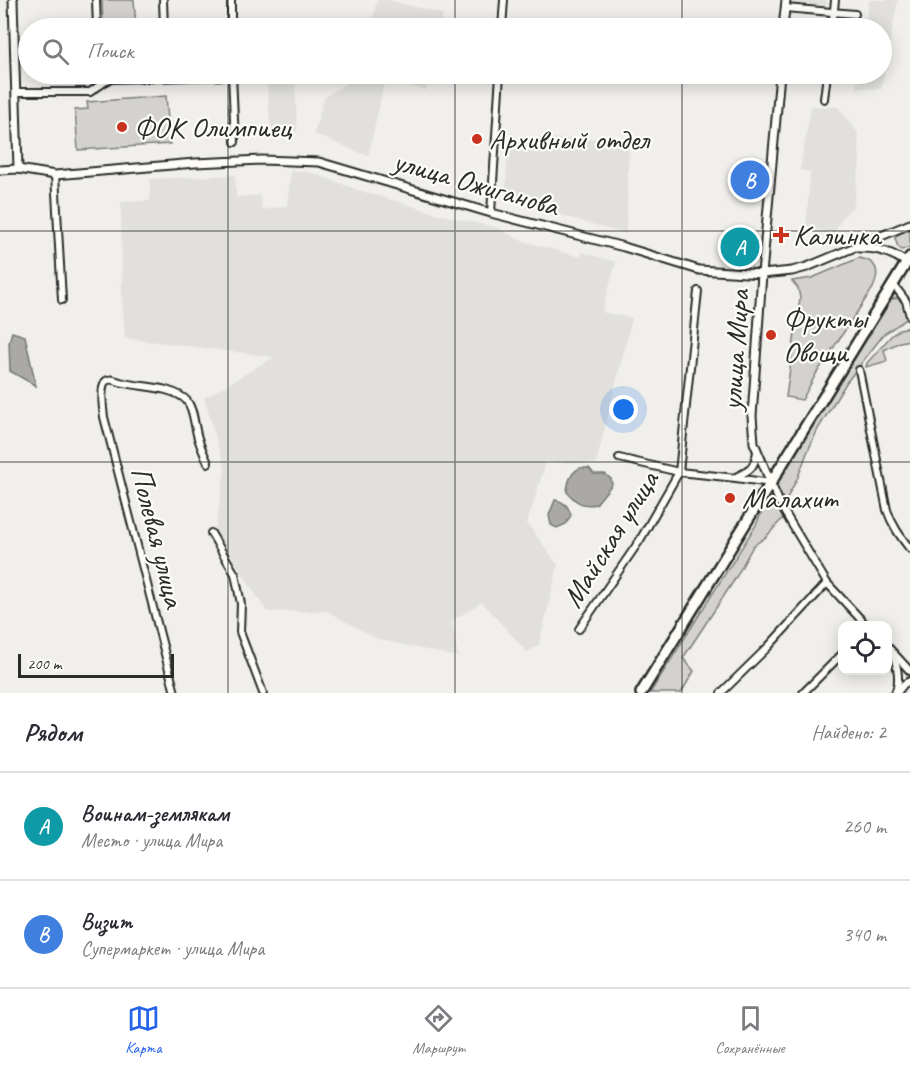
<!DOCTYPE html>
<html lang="ru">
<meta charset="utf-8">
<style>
:root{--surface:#fff;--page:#f7f7f7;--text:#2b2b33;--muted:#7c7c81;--line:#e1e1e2;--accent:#2563eb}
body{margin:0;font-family:Caveat,sans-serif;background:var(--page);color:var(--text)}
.controls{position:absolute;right:18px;bottom:18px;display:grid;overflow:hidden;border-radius:12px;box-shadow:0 3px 15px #0003}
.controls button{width:54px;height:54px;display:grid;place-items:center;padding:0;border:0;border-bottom:2px solid var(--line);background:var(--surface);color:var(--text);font:30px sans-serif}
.scale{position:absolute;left:18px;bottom:15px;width:156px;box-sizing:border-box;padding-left:6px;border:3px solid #2b2b2b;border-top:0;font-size:16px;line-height:21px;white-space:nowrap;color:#2b2b2b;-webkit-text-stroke:4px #fdfcf7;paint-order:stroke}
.you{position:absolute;left:624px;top:410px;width:21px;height:21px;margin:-15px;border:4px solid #fff;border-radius:50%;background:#1a73e8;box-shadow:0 0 0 9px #1a73e833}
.badge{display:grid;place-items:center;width:39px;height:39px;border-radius:50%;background:var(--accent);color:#fff;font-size:20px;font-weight:700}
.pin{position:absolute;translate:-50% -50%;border:3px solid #fff;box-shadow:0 2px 6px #0006}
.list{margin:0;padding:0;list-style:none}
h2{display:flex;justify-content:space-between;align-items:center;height:78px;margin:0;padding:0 24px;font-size:26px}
h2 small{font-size:20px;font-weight:400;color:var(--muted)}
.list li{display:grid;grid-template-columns:39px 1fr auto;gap:18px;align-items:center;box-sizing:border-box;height:108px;padding:0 24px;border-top:2px solid var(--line)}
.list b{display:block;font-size:22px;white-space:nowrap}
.list p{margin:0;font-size:20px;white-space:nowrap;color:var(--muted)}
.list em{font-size:20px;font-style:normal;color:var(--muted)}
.icon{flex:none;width:33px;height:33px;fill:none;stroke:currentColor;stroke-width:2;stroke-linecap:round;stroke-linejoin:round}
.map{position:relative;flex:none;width:910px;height:693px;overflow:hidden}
.search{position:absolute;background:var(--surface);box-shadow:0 3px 15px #0003;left:18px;right:18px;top:18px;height:66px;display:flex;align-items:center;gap:15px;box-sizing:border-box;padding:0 21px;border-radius:33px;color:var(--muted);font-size:22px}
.sheet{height:294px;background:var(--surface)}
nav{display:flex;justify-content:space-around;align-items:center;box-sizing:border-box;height:84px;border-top:2px solid var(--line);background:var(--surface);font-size:16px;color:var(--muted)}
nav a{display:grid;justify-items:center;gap:3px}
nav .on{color:var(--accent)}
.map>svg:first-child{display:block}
.built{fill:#e1e0dc}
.green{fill:#d3d2cf;stroke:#7f7e7d;stroke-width:1.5}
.water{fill:#aaa9a7;stroke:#777775;stroke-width:1.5}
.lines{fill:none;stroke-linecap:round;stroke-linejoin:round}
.minor-casing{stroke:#2b2b2b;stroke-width:10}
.tertiary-casing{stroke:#2b2b2b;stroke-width:11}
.primary-casing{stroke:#2b2b2b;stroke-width:14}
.minor{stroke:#fdfcf7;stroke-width:6}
.tertiary{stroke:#fdfcf7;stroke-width:7}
.primary{stroke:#fdfcf7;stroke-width:9}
.grid{fill:none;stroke:#2b2b2b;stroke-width:1.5;stroke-opacity:0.55}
.poi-dot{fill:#c8321e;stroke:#fdfcf7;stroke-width:2}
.labels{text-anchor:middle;stroke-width:4.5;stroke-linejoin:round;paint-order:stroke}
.poi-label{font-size:30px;fill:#2b2b2b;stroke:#fdfcf7;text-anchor:start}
.street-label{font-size:30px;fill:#2b2b2b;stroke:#fdfcf7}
</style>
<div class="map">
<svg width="910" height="693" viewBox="0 0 910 693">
<rect width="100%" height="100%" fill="#f0efeb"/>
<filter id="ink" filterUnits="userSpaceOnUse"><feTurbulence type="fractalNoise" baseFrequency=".0167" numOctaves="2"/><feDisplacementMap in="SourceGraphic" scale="12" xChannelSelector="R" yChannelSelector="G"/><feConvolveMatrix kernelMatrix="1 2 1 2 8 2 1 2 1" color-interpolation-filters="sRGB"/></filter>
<g filter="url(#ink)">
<g class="built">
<polygon points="377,0 388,0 443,14 440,28 371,28"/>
<polygon points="791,0 827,0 826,9 791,5"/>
<polygon points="869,0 898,0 881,89 856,88 858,74 882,74 882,28 865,28"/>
<polygon points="266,74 295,74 297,131 271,134"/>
<polygon points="360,74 430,74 426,90 385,80 368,156 314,134 324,98"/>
<polygon points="811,106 838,107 858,133 860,162 853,207 843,216 834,233 806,228 810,172 800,170"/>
<polygon points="509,138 599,139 629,148 626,234 505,199"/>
<polygon points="291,170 310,172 358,190 446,216 498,228 520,240 551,249 580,257 582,252 616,262 602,312 632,318 596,464 546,462 527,523 558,565 539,645 527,652 482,602 452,621 458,657 377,639 327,611 267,612 215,531 225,469 204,398 274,357 125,338 122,297 121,202 150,201 150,179 235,175 236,197 260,195 262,210 287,206"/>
</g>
<g class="green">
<polygon points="102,0 134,0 136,28 103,28"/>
<polygon points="166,96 170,144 78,150 75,110 88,109 87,102"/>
<polygon points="910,229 910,247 902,250 898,247 895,238 897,235"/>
<polygon points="736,243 756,244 754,261 734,259"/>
<path d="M859 258C878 261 880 272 873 288L816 374 802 400 786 397 800 298 798 288 792 281 812 278Z"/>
<path d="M896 298C906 303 907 307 908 318L884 334 846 383 818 429 807 453 798 477 786 500 782 501 774 490 814 423 891 300Z"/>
<polygon points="910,327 910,340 900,342 884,350 887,361 866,367 867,363 891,336 900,329"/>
<polygon points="771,497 783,518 766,537 753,546 735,579 683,658 694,671 681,693 650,693 756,525 763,509"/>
</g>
<g class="water">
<polygon points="12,332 25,336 36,386 10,371 9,342"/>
<path d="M580 468H589L594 474H605L611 479 612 484 596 504C582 507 576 502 567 492 568 482 570 473 580 468Z"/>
<path d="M555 500C565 502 568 506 571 515L566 524 557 528 551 525 549 515Z"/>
</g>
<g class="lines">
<defs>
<g id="minor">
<polyline points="96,0 97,28"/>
<polyline points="163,0 164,28"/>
<polyline points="231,0 231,28"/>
<polyline points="785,8 855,14"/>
<polyline points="502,28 504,0"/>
<polyline points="832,28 835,0"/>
<polyline points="100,74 100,85"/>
<polyline points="232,74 235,142"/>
<polyline points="16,92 90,92 109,79 232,76"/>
<polyline points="824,99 827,74"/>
<polyline points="55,175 62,300"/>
<polyline points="491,213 500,74"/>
<polyline points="893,284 906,301 910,316"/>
<path d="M859 370 887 510C892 525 900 536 910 549"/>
<polyline points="619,458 679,472 736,478 771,483 782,508 827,583 867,626"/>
<path d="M736 477C751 470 754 468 757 452"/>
<polyline points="211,533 235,574 241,604 240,632 263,693"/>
<polyline points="579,629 640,540 679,472 698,291"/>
<polyline points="888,647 910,671"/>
<path d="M893 653C897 666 901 680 895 693"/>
<path d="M175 693 104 417C103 410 100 385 106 381 110 378 115 380 120 382 135 386 151 386 166 390 173 392 182 395 187 401 195 411 194 429 199 441 201 448 205 456 208 463"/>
<polyline points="721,693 768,647 827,583"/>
<polyline points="803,693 842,654"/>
<polyline points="897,693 904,684 910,681"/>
</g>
<g id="tertiary">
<polyline points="13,0 18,169"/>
<polyline points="783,28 786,0"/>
<polyline points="0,170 18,169 55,175 195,163 262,160 319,162 491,213 624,247 699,270 762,274 792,271 807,267 910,224"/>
<path d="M859 248C877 247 892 252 907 263"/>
<polyline points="771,483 754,443 752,416 762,274 780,74"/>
</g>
<polyline id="primary" points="641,693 910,257"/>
</defs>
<use href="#minor" class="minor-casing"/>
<use href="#tertiary" class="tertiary-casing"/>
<use href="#primary" class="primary-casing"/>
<use href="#minor" class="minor"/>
<use href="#tertiary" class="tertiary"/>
<use href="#primary" class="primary"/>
</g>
</g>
<path class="grid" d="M228 0V28M455 0V28M682 0V28M228 74V693M455 74V693M682 74V693M0 231H910M0 462H910"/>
<g class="poi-dot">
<circle cx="122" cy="127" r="6"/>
<circle cx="477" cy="139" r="6"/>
<path d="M778 226h6v6h6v6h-6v6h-6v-6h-6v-6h6z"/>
<circle cx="771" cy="335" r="6"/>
<circle cx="730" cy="498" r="6"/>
</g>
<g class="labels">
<g class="poi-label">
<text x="134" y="137">ФОК Олимпиец</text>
<text x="489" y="149">Архивный отдел</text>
<text x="793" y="245">Калинка</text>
<text x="783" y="328">Фрукты<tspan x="783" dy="34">Овощи</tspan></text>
<text x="742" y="508">Малахит</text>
</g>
<g class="street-label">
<text transform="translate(476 183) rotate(16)" y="10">улица Ожиганова</text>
<text transform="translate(735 350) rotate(-86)" y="10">улица Мира</text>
<text transform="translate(158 537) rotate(76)" y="10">Полевая улица</text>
<text transform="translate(610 539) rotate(-58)" y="10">Майская улица</text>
</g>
</g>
</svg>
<div class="controls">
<button><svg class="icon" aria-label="locate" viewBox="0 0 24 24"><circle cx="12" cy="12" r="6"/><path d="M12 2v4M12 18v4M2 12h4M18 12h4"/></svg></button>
</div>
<div class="scale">200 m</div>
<div class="you"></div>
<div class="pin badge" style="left:740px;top:247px;background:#0f9aa8">A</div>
<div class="pin badge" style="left:750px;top:180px;background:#3f7fe0">B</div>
<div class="search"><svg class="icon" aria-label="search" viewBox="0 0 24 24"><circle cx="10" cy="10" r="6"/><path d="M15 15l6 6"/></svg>Поиск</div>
</div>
<section class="sheet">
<h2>Рядом<small>Найдено: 2</small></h2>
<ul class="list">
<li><span class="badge" style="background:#0f9aa8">A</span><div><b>Воинам-землякам</b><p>Место · улица Мира</p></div><em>260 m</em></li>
<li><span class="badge" style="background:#3f7fe0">B</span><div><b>Визит</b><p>Супермаркет · улица Мира</p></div><em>340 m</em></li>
</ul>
</section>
<nav>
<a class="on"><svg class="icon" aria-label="map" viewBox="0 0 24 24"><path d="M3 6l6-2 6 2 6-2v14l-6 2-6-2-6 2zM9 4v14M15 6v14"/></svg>Карта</a>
<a><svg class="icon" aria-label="directions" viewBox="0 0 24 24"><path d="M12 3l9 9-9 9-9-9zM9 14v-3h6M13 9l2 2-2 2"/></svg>Маршрут</a>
<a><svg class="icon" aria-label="saved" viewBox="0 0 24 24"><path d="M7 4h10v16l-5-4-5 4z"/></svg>Сохранённые</a>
</nav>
